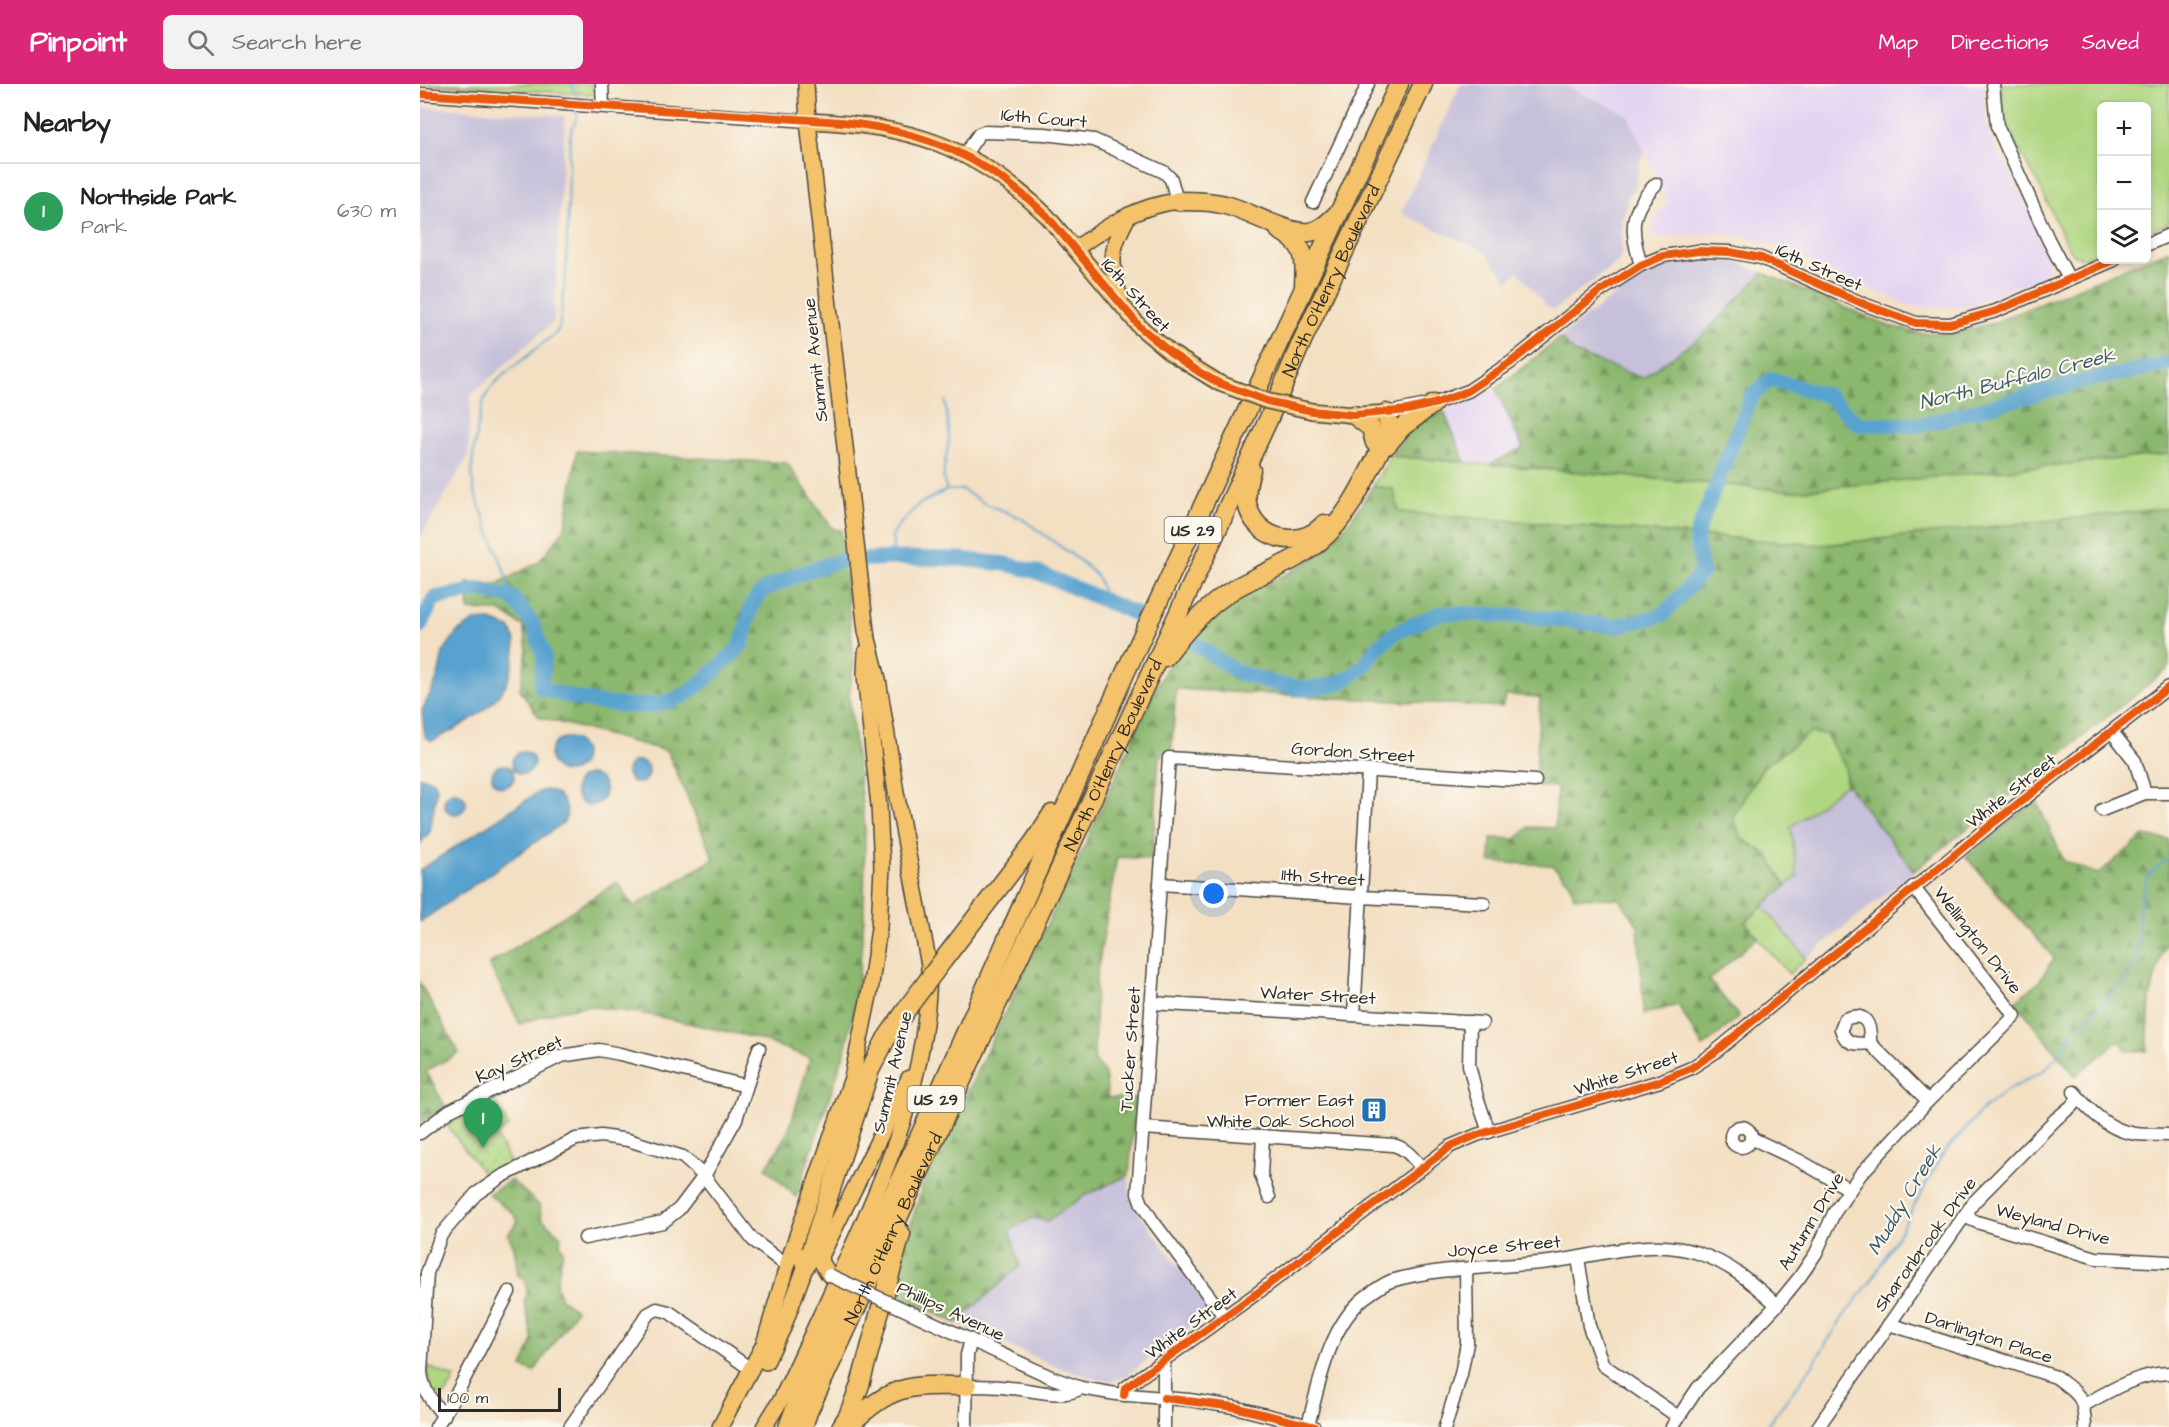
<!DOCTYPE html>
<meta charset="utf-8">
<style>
:root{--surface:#fff;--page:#f2f2f2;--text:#222;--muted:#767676;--line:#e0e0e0;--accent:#db2777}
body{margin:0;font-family:"Architects Daughter",sans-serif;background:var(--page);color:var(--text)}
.controls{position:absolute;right:18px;top:18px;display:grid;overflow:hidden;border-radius:9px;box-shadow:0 3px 9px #0003}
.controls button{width:54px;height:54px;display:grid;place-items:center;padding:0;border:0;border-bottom:2px solid var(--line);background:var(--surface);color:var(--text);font:30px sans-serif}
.scale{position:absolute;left:18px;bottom:15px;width:123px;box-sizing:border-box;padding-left:6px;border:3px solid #2b2b2b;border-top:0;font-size:16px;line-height:21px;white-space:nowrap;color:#2b2b2b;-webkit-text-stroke:4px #fbf7ec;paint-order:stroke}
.you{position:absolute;left:794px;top:810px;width:21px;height:21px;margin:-15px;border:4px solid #fff;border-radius:50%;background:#1a73e8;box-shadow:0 0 0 9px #1a73e833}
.badge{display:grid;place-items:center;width:39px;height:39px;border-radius:50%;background:var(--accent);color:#fff;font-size:20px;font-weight:700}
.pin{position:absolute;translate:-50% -50px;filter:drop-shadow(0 2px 3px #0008)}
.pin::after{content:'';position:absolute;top:32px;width:21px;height:18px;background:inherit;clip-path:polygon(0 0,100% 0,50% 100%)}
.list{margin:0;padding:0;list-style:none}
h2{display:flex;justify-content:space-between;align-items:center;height:78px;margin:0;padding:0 24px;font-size:26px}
h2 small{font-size:20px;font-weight:400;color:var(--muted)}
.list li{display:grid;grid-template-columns:39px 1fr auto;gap:18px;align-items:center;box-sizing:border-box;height:96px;padding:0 24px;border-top:2px solid var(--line)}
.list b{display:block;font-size:22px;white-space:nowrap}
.list p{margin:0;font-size:20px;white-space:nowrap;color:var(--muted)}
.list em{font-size:20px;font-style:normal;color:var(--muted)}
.icon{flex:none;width:33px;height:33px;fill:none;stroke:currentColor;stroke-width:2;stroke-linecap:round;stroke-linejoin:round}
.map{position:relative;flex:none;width:1749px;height:1343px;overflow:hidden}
header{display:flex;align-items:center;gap:36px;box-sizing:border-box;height:84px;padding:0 30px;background:var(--accent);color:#fff}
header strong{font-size:28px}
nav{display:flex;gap:33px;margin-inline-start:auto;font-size:21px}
.search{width:420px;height:54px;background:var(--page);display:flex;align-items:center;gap:15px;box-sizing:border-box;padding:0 21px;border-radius:9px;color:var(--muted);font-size:22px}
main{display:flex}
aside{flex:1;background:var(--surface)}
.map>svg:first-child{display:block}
.built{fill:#e3d3f3}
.industrial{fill:#c6c0da}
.green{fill:#afd680;stroke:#6d8056;stroke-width:1.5}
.forest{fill:url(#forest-firs);stroke:#5b714c;stroke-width:1.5}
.wetland{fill:url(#wetland-marsh);stroke:#6d8056;stroke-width:1.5}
.park{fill:url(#park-dots);stroke:#6d8056;stroke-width:1.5}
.water{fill:#58a2cf;stroke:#42667d;stroke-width:1.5}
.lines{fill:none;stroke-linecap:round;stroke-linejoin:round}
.stream{stroke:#58a2cf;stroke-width:2}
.river{stroke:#58a2cf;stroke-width:15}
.minor-casing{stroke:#494642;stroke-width:15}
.major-casing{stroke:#494642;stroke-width:18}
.highway-casing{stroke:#494642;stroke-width:21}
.minor{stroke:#fff;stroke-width:12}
.major{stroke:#f3c26a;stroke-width:15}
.highway{stroke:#f3c26a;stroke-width:18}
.minor-bridge-casing{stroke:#494642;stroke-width:15;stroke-linecap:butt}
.major-bridge-casing{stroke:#494642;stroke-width:18;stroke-linecap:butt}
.highway-bridge-casing{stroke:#494642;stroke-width:21;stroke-linecap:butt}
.minor-bridge{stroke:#fff;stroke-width:12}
.major-bridge{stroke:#f3c26a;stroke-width:15}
.highway-bridge{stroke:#f3c26a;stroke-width:18}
.cycleway-casing{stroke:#fbf7ec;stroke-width:11}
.cycleway{stroke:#e8590c;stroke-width:8}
.labels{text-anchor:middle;stroke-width:4.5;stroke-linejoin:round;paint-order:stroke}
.shield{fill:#fbf7ec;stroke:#696865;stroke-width:1.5}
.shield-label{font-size:16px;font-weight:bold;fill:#2b2b2b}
.street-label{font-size:18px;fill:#2b2b2b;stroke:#fbf7ec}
.poi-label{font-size:18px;fill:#2b2b2b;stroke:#fbf7ec;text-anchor:end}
.water-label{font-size:20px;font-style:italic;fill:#3d5b6d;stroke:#fbf7ec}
</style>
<header>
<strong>Pinpoint</strong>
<div class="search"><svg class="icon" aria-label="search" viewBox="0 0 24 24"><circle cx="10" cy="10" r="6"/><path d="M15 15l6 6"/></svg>Search here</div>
<nav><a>Map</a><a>Directions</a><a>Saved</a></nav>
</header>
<main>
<aside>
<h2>Nearby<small></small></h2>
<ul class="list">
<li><span class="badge" style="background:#2e9e5b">1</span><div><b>Northside Park</b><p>Park</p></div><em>630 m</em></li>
</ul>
</aside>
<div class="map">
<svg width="1749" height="1343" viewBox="0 0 1749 1343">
<defs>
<pattern id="forest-firs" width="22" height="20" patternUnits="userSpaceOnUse" patternTransform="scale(1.5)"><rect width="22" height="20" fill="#8bb76e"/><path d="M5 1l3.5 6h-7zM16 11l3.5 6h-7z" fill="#72955b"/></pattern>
<pattern id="wetland-marsh" width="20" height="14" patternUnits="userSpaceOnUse" patternTransform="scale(1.5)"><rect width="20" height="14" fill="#afd680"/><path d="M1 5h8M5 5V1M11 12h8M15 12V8" fill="none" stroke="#97b86f"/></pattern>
<pattern id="park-dots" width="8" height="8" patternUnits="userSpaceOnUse" patternTransform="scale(1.5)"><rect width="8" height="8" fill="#afd680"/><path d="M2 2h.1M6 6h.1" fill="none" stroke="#97b86f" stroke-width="1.8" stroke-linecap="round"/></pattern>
</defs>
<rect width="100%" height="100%" fill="#fbf7ec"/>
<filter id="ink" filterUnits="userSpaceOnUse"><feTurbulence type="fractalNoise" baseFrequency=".0167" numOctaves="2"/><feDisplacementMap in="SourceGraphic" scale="12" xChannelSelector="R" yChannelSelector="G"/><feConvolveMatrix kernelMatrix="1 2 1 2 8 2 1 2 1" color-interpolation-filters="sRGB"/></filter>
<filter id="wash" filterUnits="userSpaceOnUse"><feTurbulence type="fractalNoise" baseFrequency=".008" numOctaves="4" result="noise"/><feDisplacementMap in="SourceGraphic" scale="24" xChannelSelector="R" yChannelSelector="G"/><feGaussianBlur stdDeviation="1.35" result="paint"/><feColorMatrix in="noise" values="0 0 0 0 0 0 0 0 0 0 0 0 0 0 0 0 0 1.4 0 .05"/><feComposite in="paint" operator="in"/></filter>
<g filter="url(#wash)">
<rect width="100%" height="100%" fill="#f3dfc2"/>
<g class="built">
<polygon points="1142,0 1563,0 1566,40 1571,55 1598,102 1627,173 1627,183 1623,191 1617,195 1551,221 1514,224 1487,221 1350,160 1325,152 1294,149 1241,154 1233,151 1233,139 1242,125 1248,119 1208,31"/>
<polygon points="1076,305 1103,364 1070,380 1045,378 1024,328"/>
</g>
<g class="industrial">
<polygon points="1041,0 1142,0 1208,31 1225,69 1220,76 1216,102 1208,113 1202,137 1202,167 1199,177 1134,226 1125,221 1098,187 1088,197 1065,168 981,129"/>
<polygon points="0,23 145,32 134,237 51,311 48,372 0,454"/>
<polygon points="1303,176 1324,181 1343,189 1282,252 1222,294 1155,269 1140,254 1199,207 1222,192 1249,182 1276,177"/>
<polygon points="1426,700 1494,787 1386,874 1343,822 1377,793 1371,743"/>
<polygon points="709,1091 710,1108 714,1122 791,1227 706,1292 692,1297 679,1296 637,1283 536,1239 600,1182 590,1147 612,1134 627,1137 666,1111"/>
</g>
<g class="green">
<polygon points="1581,0 1749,0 1749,138 1727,149 1726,22 1682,22 1681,167 1666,174 1655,172 1649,165 1617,97 1587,45 1583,31"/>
<polygon points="1749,370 1749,424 1403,461 979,428 973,405 953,402 971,372 1373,407"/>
<polygon points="1390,649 1406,650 1425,682 1426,700 1371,743 1377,793 1366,802 1348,771 1321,754 1313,732 1343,683"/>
<polygon points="1343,822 1386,874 1369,890 1325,839"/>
<polygon points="6,1282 35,1294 26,1310 21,1311 14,1310 10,1303"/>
</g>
<g class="forest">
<polygon points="1749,166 1749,370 1373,407 1070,380 1103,364 1076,305 1140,254 1155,269 1222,294 1282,252 1343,189 1469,242 1501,249 1536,249 1573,239"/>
<path d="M1024 328 1045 378 971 372C989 345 993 339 1024 328Z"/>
<polygon points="157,367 367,379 413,445 421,446 434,577 429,613 445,745 444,833 437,912 425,967 376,1113 346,1084 364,1056 372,1036 390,974 336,954 231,931 167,922 138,927 100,940 69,880 197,798 214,823 294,775 247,667 119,633 100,606 107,566 103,542 80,527 49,526 47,499 77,500 119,478 145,444"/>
<polygon points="953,402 973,405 979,428 1403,461 1749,424 1749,584 1494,787 1426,700 1425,682 1406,650 1390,649 1343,683 1313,732 1321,754 1348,771 1366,802 1325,838 1338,853 1289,896 1319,933 1283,963 1258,921 1224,930 1218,842 1200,815 1154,813 1150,799 1132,781 1070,778 1071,754 1096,755 1109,743 1135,744 1137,703 1119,702 1116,686 1120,613 1086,611 1082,623 756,605 752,664 743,668 739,674 732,775 697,773 676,895 674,976 685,989 688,1014 716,1014 709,1091 666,1111 627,1137 612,1134 590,1147 600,1182 536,1239 471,1207 502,1103 663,765 736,603 756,568 807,516 871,488 902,469 933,433"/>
<polygon points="1616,716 1644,777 1678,790 1724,752 1749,756 1749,854 1741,871 1730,914 1727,967 1706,967 1700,956 1655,992 1595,917 1618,899 1634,874 1546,773"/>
<polygon points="0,899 39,969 6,987 25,1022 2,1038 0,1037"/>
<polygon points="91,1096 119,1121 122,1135 141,1152 140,1160 143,1167 136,1201 141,1215 156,1226 114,1288 102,1283 113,1256 104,1218 107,1210 106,1202 103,1195 98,1191 94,1163 88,1150 98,1137 93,1129 68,1110"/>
</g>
<polygon class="wetland" points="0,0 173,0 174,11"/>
<polygon class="park" points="74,1014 89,1043 75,1050 90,1078 65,1092 27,1041"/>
<g class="water">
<path d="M68 536 90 544C96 553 96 564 94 575 88 620 48 638 12 657L5 653 2 627 18 593 23 568 37 548 55 537Z"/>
<circle cx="147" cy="671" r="17"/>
<circle cx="103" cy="679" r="11"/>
<circle cx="218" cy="688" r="11"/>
<circle cx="83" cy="692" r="11"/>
<circle cx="170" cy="706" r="15"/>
<polygon points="0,693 13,696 17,703 10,748 0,759"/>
<path d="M127 706C141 709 153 727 143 739L0 838V786L120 707Z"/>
<circle cx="35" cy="719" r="11"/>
</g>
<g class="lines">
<g class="stream">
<polyline points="151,0 156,10 156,17"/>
<path d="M525 317C526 328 529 339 529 350 530 369 518 387 527 406"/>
<polyline points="474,474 472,453 478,442 499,420 527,406 543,406 564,419 601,434 659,476 671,486 678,494 686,517"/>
<path d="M92 513 85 488 55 410C50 391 52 373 56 354 63 309 65 305 101 277 113 268 122 259 134 251L139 245 146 188 150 51 157 32V26"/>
<polyline points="1346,1343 1392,1282 1423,1233 1451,1197 1482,1144 1522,1071 1561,1027 1586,1007 1623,987 1639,971 1652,948 1686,916 1709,891 1718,873 1719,822 1728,792 1742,779 1749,776"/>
</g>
<g class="river">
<path d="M0 542 14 514 59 506 92 513 112 539 124 571 121 604C160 617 224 632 262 612 280 603 300 581 316 567L322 559 331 524 336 514 345 505 382 489 418 477 474 474 540 475 586 480 617 488 716 530"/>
<polyline points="768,555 817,588 856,600 885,605 913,601 927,595 943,583 958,563 976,548 1021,529 1103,532 1196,542 1243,531 1282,488 1276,452 1331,313 1351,295 1408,312 1438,340 1501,341 1660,298 1749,280"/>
</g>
</g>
</g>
<g filter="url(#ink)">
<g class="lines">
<defs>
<g id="minor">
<polyline points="182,0 183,22"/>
<polyline points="1573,0 1577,42 1628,155 1649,195"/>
<polyline points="0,10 388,37"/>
<polyline points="545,70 559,50 564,48 625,50 674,56 744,88 751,95 757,117"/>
<polyline points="893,118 948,0"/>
<polyline points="1726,161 1749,151"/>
<path d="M1221 181C1210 145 1209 128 1236 100"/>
<polyline points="966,329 1013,320 1048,307 1090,279 1179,208 1221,181 1243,172 1278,167 1310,168 1341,174 1446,221 1496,239 1530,240 1576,227 1694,176"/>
<polyline points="1692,648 1715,677 1725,709"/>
<polyline points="1682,726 1725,709 1749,709"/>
<polyline points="740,800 940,813 1064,819"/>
<polyline points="731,919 1062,939"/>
<polyline points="934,931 948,687"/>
<polyline points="1050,938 1049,981 1057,1013 1069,1048"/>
<path d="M1450 959C1451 940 1446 927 1425 935L1421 945C1425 960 1435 961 1450 959L1508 1017"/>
<path d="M1654 1008C1668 1025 1687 1045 1711 1049 1723 1052 1737 1050 1749 1051"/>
<circle cx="1321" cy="1053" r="10"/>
<path d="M723 1044 973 1061C986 1064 993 1074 1002 1084"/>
<polyline points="0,1049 29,1027 141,972 179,966 200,970 326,1002"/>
<polyline points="843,1052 841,1091 849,1113"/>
<polyline points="1331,1054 1380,1077 1429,1105"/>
<polyline points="1544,1132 1557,1138 1676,1174 1749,1178"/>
<polyline points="165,1154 243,1138 259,1125 284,1092 316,1035 339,964"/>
<polyline points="1158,1174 1169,1242 1183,1281 1257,1332"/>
<polyline points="481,1224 633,1294 661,1304 696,1310 769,1316 814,1323 894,1343"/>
<polyline points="804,1232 732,1136 722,1120 718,1109 749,674 1115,697"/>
<path d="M1469 1240 1636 1293C1660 1312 1664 1311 1665 1343"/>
<polyline points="744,1278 744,1343"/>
<path d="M547 1302C561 1302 576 1302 590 1304 612 1305 641 1316 661 1304"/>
<polyline points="704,1311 705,1304 840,1207 1031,1062 1057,1051 1240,997 1271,984 1294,969 1573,739 1749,603"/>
<path d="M1664 1321C1691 1306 1717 1290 1749 1289"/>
<path d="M24 1332C12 1318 3 1307 1 1288L7 1189 21 1151 56 1110 81 1093 156 1055 181 1052 208 1056 263 1073 284 1092 333 1156 367 1182"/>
<path d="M888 1341C900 1298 908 1244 944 1214 952 1208 963 1200 971 1197 1022 1182 1077 1184 1129 1178 1178 1172 1230 1153 1278 1169 1311 1180 1331 1198 1357 1221"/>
<polyline points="16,1343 37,1309 89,1208"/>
<polyline points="150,1343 228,1230 237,1225 249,1228 332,1286"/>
<polyline points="546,1343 547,1271 551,1256"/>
<polyline points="1025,1343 1041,1290 1047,1259 1046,1185"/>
<polyline points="1252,1343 1278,1304 1357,1221 1379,1194 1396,1169 1414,1129 1440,1091 1508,1017 1595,932 1493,803"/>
<polyline points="1398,1343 1554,1118 1636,1035 1660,1015"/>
</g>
<g id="major">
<path d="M388 37C489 41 553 61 627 132L720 243 751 269 799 299"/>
<path d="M655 165C689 141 715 123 757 117"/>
<path d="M701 219C691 178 687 169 709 131"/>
<polyline points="892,327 934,331 966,329"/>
<polyline points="409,1191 401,1177 402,1170 489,994"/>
<polyline points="346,1278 363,1244 386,1181 380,1171"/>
<polyline points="300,1343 344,1260 372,1166 432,994 450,907 459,844 462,783 459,722 445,591 446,568"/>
<path d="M344 1343 362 1314C383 1270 403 1226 424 1181 469 1084 509 990 509 881L476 708 458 595 446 547 388 38 386 0"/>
</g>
<g id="highway">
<path d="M757 117C775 117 792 117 809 122 830 128 869 151 890 148 901 146 909 138 917 130"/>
<path d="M859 146C885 160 886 173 884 200"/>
<polyline points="934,331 951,344 955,359"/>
<polyline points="967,361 982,343 1013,320"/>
<path d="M831 386C828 397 825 408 827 419 834 456 880 467 904 440"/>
<path d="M745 573C768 543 794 513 829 497 854 484 878 476 900 457 931 431 948 388 967 353L969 342 966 329"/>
<polyline points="524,875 614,758 632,730"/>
<polyline points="386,1181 450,986 466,955 491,919"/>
<polyline points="368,1343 381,1309 494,1065 706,587 979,0"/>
<path id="s1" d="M383 1343 388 1328 849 334 882 257 1003 0"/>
<polyline points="421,1343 428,1332 440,1301 481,1150"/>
<path d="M427 1343C473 1300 486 1301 547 1302"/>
</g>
</defs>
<use href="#minor" class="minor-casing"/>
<use href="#major" class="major-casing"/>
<use href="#highway" class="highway-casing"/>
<use href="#minor" class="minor"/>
<use href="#major" class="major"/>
<use href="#highway" class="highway"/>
<defs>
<polyline id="minor-bridge" points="409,1191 481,1224"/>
<polyline id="major-bridge" points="799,299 847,317 892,327"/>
<polyline id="highway-bridge" points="491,919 524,875"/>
</defs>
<use href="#minor-bridge" class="minor-bridge-casing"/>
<use href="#major-bridge" class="major-bridge-casing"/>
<use href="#highway-bridge" class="highway-bridge-casing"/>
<use href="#minor-bridge" class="minor-bridge"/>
<use href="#major-bridge" class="major-bridge"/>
<use href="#highway-bridge" class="highway-bridge"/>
<defs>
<g id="cycleway">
<path d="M0 10 422 38C508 48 564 72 627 132L720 243 751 269 779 288 799 299 847 317 892 327 934 331 988 326 1017 319 1048 307 1090 279 1179 208 1221 181 1243 172 1278 167 1310 168 1341 174 1446 221 1496 239 1530 240 1576 227 1694 176"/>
<polyline points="704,1311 705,1304 840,1207 1031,1062 1057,1051 1240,997 1271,984 1294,969 1573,739 1749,603"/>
<polyline points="744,1314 814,1323 895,1343"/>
</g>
</defs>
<use href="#cycleway" class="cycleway-casing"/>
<use href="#cycleway" class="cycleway"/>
</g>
</g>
<defs>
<symbol id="building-square" viewBox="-11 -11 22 22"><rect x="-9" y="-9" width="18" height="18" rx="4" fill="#1f6fb2" stroke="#fbf7ec"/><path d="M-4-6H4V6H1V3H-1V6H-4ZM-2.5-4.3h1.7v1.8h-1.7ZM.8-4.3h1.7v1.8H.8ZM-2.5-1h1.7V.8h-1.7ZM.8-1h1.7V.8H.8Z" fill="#fff"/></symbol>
</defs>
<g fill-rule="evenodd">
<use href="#building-square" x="939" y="1011" width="30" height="30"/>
</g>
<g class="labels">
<g class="shield">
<rect x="744.5" y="433" width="57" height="26" rx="4.5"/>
<rect x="487.5" y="1002" width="57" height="26" rx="4.5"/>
</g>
<g class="shield-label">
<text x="773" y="452">US 29</text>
<text x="516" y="1021">US 29</text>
</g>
<g class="street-label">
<text transform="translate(624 34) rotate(5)" y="6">16th Court</text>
<text transform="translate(1399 183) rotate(24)" y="6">16th Street</text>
<text dy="6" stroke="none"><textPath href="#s1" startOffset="1262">North O'Henry Boulevard</textPath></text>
<text transform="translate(716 211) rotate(48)" y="6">16th Street</text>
<text transform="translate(395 276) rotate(-96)" y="6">Summit Avenue</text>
<text transform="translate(933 668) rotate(4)" y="6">Gordon Street</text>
<text dy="6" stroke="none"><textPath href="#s1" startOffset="740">North O'Henry Boulevard</textPath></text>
<text transform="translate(1591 707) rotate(-38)" y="6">White Street</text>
<text transform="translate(903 793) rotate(4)" y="6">11th Street</text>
<text transform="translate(1558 856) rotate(52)" y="6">Wellington Drive</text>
<text transform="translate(898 911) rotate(3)" y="6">Water Street</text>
<text transform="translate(710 965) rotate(-86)" y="6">Tucker Street</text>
<text transform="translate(99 975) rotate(-24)" y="6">Kay Street</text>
<text transform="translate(472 988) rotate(-77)" y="6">Summit Avenue</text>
<text transform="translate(1206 989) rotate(-18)" y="6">White Street</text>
<text transform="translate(1391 1137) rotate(-59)" y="6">Autumn Drive</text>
<text transform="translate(1633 1140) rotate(15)" y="6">Weyland Drive</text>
<text dy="6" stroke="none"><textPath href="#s1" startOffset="218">North O'Henry Boulevard</textPath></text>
<text transform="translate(1505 1160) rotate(-54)" y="6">Sharonbrook Drive</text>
<text transform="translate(1084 1162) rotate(-5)" y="6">Joyce Street</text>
<text transform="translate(531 1227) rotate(25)" y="6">Phillips Avenue</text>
<text transform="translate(771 1239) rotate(-36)" y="6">White Street</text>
<text transform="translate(1569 1253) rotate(18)" y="6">Darlington Place</text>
</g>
<g class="poi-label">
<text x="934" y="1022">Former East<tspan x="934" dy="21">White Oak School</tspan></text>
</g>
<g class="water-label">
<text transform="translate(1597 294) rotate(-14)" y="7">North Buffalo Creek</text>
<text transform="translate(1484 1115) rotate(-59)" y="7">Muddy Creek</text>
</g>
</g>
</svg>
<div class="controls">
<button>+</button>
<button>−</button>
<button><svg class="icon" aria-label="layers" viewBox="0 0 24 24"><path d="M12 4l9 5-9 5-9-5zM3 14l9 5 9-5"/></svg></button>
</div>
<div class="scale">100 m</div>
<div class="you"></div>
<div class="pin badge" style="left:63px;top:1064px;background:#2e9e5b">1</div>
</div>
</main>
